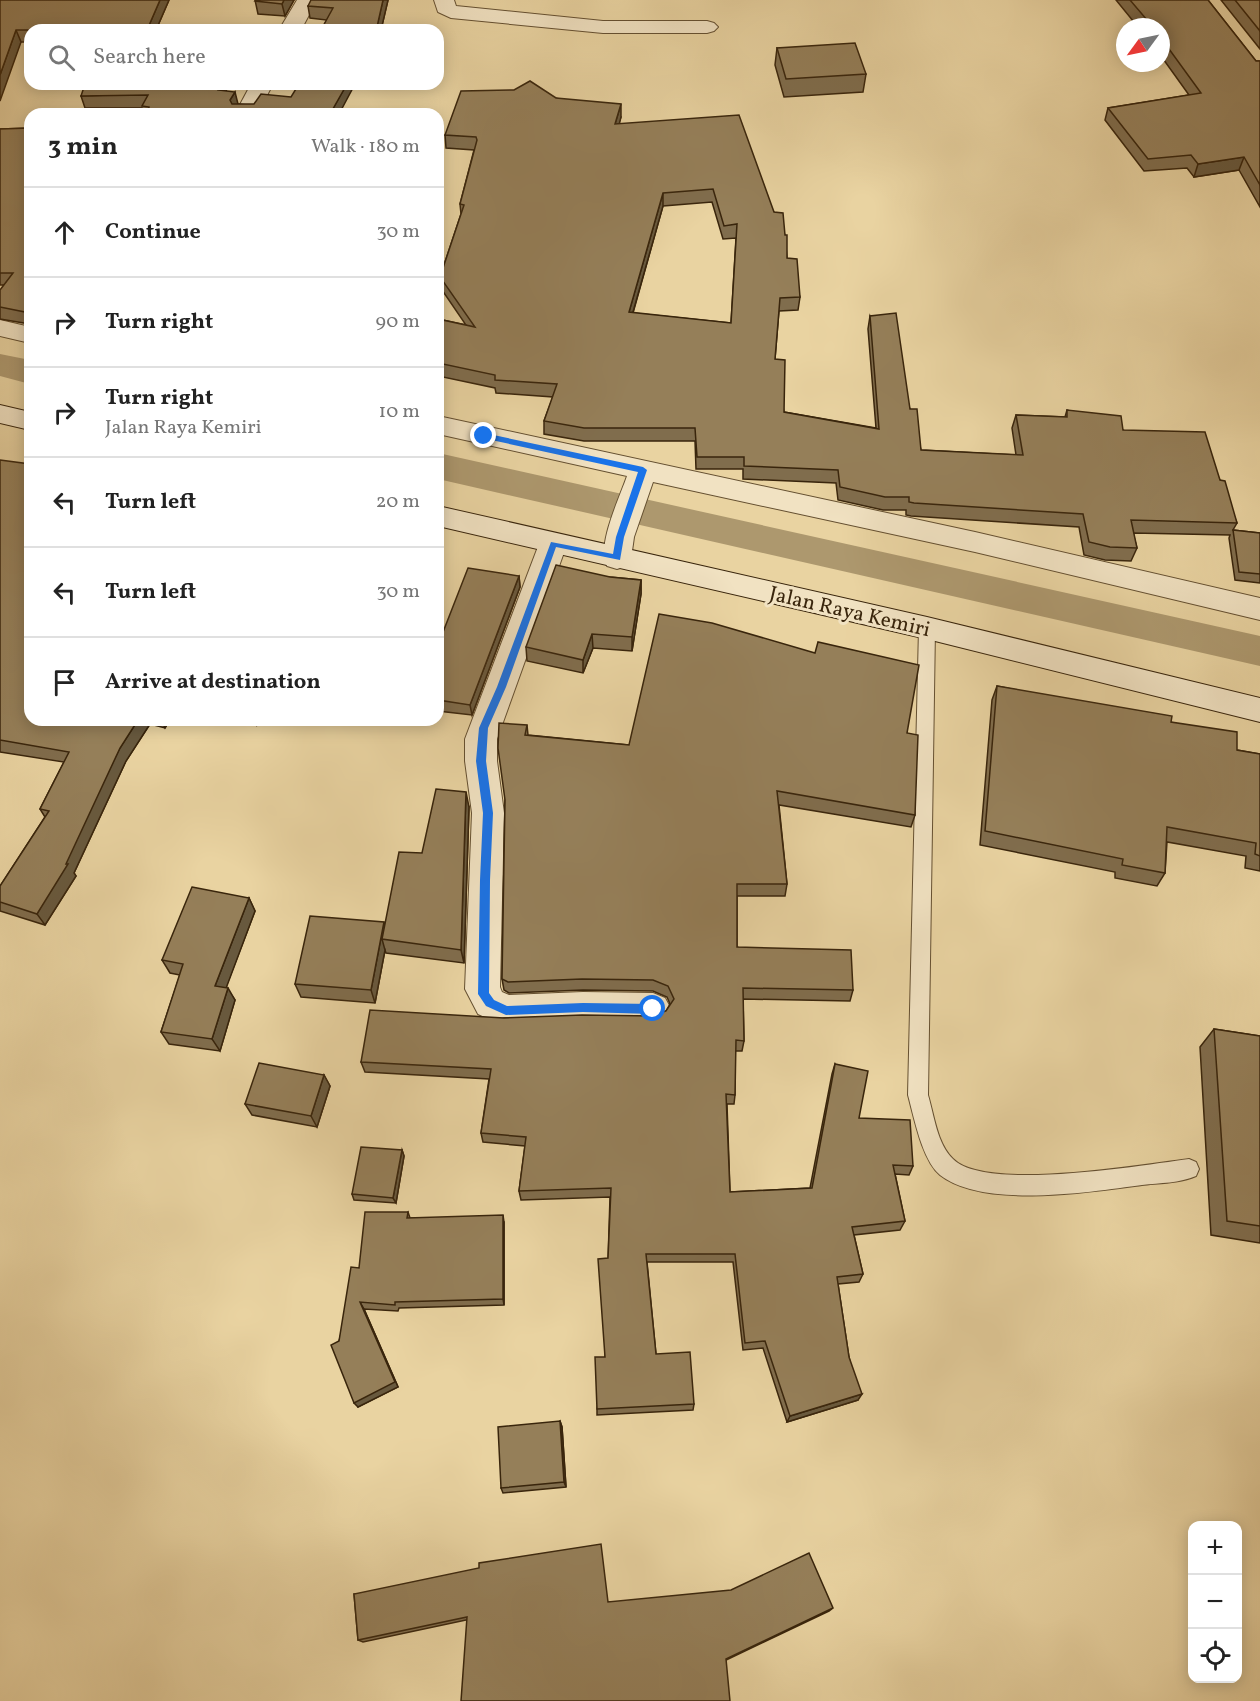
<!DOCTYPE html>
<meta charset="utf-8">
<style>
:root{--surface:#fff;--page:#f6f6f6;--text:#222;--muted:#767676;--line:#e0e0e0}
body{margin:0;font-family:Vollkorn,serif;background:var(--page);color:var(--text)}
.controls{position:absolute;right:18px;bottom:18px;display:grid;overflow:hidden;border-radius:12px;box-shadow:0 3px 15px #0003}
.controls button{width:54px;height:54px;display:grid;place-items:center;padding:0;border:0;border-bottom:2px solid var(--line);background:var(--surface);color:var(--text);font:30px sans-serif}
.compass{position:absolute;left:1116px;top:18px;width:54px;height:54px;border-radius:50%;background:var(--surface);box-shadow:0 3px 15px #0003;rotate:237deg}
.stop{position:absolute;width:18px;height:18px;margin:-14px;border:4px solid #1a73e8;border-radius:50%;background:#fff}
.stop.end{background:#1a73e8;border-color:#fff;box-shadow:0 2px 6px #0008}
.list{margin:0;padding:0;list-style:none}
h2{display:flex;justify-content:space-between;align-items:center;height:78px;margin:0;padding:0 24px;font-size:26px}
h2 small{font-size:20px;font-weight:400;color:var(--muted)}
.list li{display:grid;grid-template-columns:39px 1fr auto;gap:18px;align-items:center;box-sizing:border-box;height:90px;padding:0 24px;border-top:2px solid var(--line)}
.list b{display:block;font-size:22px;white-space:nowrap}
.list p{margin:0;font-size:20px;white-space:nowrap;color:var(--muted)}
.list em{font-size:20px;font-style:normal;color:var(--muted)}
.icon{flex:none;width:33px;height:33px;fill:none;stroke:currentColor;stroke-width:2;stroke-linecap:round;stroke-linejoin:round}
.map{position:relative;flex:none;width:1260px;height:1701px;overflow:hidden}
.search{position:absolute;background:var(--surface);box-shadow:0 3px 15px #0003;left:24px;top:24px;width:420px;height:66px;display:flex;align-items:center;gap:15px;box-sizing:border-box;padding:0 21px;border-radius:18px;color:var(--muted);font-size:22px}
.panel{position:absolute;background:var(--surface);box-shadow:0 3px 15px #0003;left:24px;top:108px;width:420px;height:618px;border-radius:18px}
.map>svg:first-child{display:block}
.lines{fill:none;stroke-linecap:round;stroke-linejoin:round}
.canal{fill:#ad986e;fill-rule:evenodd}
.lane-casing{stroke:#655031;stroke-width:2}
.street-casing{stroke:#655031;stroke-width:2}
.secondary-casing{stroke:#39250c;stroke-width:2}
.lane{fill:#f1e2c2;fill-rule:evenodd}
.street{fill:#f1e2c2;fill-rule:evenodd}
.secondary{fill:#f1e2c2;fill-rule:evenodd}
.wall{fill:#806d4d;stroke:#39250c;stroke-width:1.5;fill-rule:evenodd}
.shaded-wall{fill:#68593e;stroke:#39250c;stroke-width:1.5}
.building{fill:#957f59;stroke:#39250c;stroke-width:1.5;fill-rule:evenodd}
.route{fill:#1a73e8}
.labels{text-anchor:middle;stroke-width:6;stroke-linejoin:round;paint-order:stroke}
.street-label{font-size:21px;fill:#39250c;stroke:#f1e2c2}
</style>
<div class="map">
<svg width="1260" height="1701" viewBox="0 0 1260 1701">
<rect width="100%" height="100%" fill="#e9d3a1"/>
<filter id="stains"><feTurbulence type="fractalNoise" baseFrequency=".00333" numOctaves="4"/><feColorMatrix values="0 0 0 0 .2 0 0 0 0 .09 0 0 0 0 .02 0 0 0 .5 -.17"/></filter>
<radialGradient id="worn" r=".72"><stop offset=".6" stop-color="#630" stop-opacity="0"/><stop offset="1" stop-color="#630" stop-opacity=".3"/></radialGradient>
<g class="lines">
<g class="canal">
<polygon points="0,354 30,360 30,384 0,376"/>
<polygon points="438,453 1260,636 1260,666 438,479"/>
</g>
<defs>
<path id="lane" d="M927 622 933 624 935 628 928 1095C934 1115 937 1144 953 1159 985 1192 1143 1165 1189 1159L1196 1162 1199 1169 1196 1176C1180 1183 1160 1183 1142 1185 1091 1192 983 1209 940 1175 922 1160 914 1117 908 1095L919 628 921 624Z"/>
<g id="street">
<polygon points="297,0 317,0 301,30 279,30"/>
<polygon points="434,0 454,0 456,6 603,21 707,21 714,23 718,27 714,31 707,33 603,33 451,18 438,12"/>
<polygon points="251,84 273,84 257,114 235,114"/>
<polygon points="0,320 30,327 30,343 0,336"/>
<path d="M438 416 975 532 1260 598V620L975 552 653 482 634 537 631 558 627 566 617 569 607 566C596 546 620 497 627 476L438 434Z"/>
<polygon points="553,533 563,537 567,544 497,739 497,761 504,813 500,987 502,992 509,995 583,992 653,993 665,998 671,1009 665,1020 653,1025 583,1024 506,1027 478,1014 465,989 472,813 465,761 465,739 539,544 543,537"/>
</g>
<g id="secondary">
<polygon points="0,405 30,412 30,430 0,423"/>
<polygon points="438,506 927,617 1260,698 1260,722 927,639 438,526"/>
</g>
</defs>
<use href="#lane" class="lane-casing"/>
<use href="#street" class="street-casing"/>
<use href="#secondary" class="secondary-casing"/>
<use href="#lane" class="lane"/>
<use href="#street" class="street"/>
<use href="#secondary" class="secondary"/>
</g>
<g class="wall">
<polygon points="0,0 169,0 156,30 30,30 30,42 21,42"/>
<polygon points="255,0 294,0 285,16 258,14"/>
<polygon points="388,0 381,30 321,30 327,20 310,18 308,6"/>
<polygon points="1116,0 1208,0 1256,61 1260,61 1260,207 1239,170 1194,177 1187,168 1144,171 1105,120 1108,108 1189,95 1161,56 1161,27 1138,27"/>
<polygon points="1221,0 1260,0 1260,49"/>
<polygon points="777,48 866,74 863,92 784,97 775,65"/>
<polygon points="226,91 237,104 339,114 144,114 142,108 85,108 81,96"/>
<path d="M556 98 621 117 619 123 774 212 785 235 787 258 800 297 798 310 779 311 775 359 784 412 876 428 868 329 870 316 910 409 921 450 1016 455 1012 428 1016 415 1065 417 1067 410 1123 430 1220 480 1237 523 1233 530 1260 533V583L1235 580 1229 538 1230 535 1133 533 1137 548 1131 561 1105 560 1084 555 1079 527 911 516 906 515V510H883L838 500 836 483 743 479V469H696L695 441H584L544 434V421L553 397 496 393 495 388 438 376V319L466 325 442 290 440 277 461 214 460 204 474 150 446 148 445 135ZM712 202 723 239 736 238 731 323 633 313 663 206Z"/>
<polygon points="30,128 30,324 0,319 0,291 4,285 0,285 0,129"/>
<polygon points="0,460 30,720 170,720 165,728 150,724 126,761 74,873 76,876 45,925 0,911 0,886 45,817 40,809 64,762 0,752"/>
<polygon points="519,576 520,587 472,715 438,711 438,645"/>
<polygon points="610,577 641,580 641,594 632,651 593,648 583,673 527,661 526,647"/>
<polygon points="997,686 1171,722 1237,750 1260,754 1260,871 1245,868 1246,856 1167,842 1165,873 1157,886 1115,878 1115,872 980,845 992,700"/>
<polygon points="240,720 260,720 257,725"/>
<polygon points="527,725 528,735 629,745 907,733 915,815 911,827 779,805 787,884 785,896 737,896 737,947 853,990 850,1001 743,999 744,1041 742,1051 735,1051 735,1095 734,1104 727,1104 730,1192 810,1188 832,1074 835,1064 859,1118 913,1166 909,1175 895,1174 905,1221 900,1230 854,1235 863,1274 859,1282 838,1284 849,1357 858,1400 787,1422 763,1348 743,1350 733,1262 647,1262 656,1354 694,1404 693,1410 597,1415 597,1409 605,1357 610,1197 521,1200 519,1191 525,1146 483,1142 481,1133 489,1079 365,1072 361,1062 504,1018 653,1016 666,1011 670,1004 667,997 653,991 583,990 509,993 504,990 502,979 505,800"/>
<polygon points="469,807 464,963 386,953 385,950 375,1003 301,997 295,984 385,924 422,853"/>
<polygon points="249,898 255,911 226,987 235,1000 220,1051 169,1044 161,1032 180,975 170,973 162,960"/>
<polygon points="1214,1029 1260,1036 1260,1243 1211,1235 1200,1047"/>
<polygon points="324,1075 330,1086 317,1127 252,1115 245,1104"/>
<polygon points="402,1150 404,1156 396,1203 354,1200 352,1194"/>
<polygon points="408,1212 410,1218 504,1222 504,1305 399,1308 398,1311 364,1309 398,1387 358,1407 339,1341 359,1268"/>
<polygon points="560,1421 562,1427 566,1487 503,1493 501,1488"/>
<polygon points="354,1594 608,1602 829,1611 466,1620 363,1642 358,1640"/>
</g>
<g class="shaded-wall">
<polygon points="160,0 169,0 156,30 147,30"/>
<polygon points="284,0 294,0 285,16 282,4"/>
<polygon points="383,0 388,0 381,30 376,30"/>
<polygon points="16,30 21,42 0,101 0,75"/>
<polygon points="221,84 229,84 221,103 218,90"/>
<polygon points="347,84 355,84 339,114 330,114"/>
<polygon points="235,92 238,104 233,113 230,100"/>
<polygon points="621,104 621,117 616,137 615,124"/>
<polygon points="1244,157 1239,170 1194,177 1198,164"/>
<polygon points="663,193 663,206 629,326 629,312"/>
<polygon points="519,576 520,587 472,715 470,705"/>
<polygon points="641,580 641,594 632,651 632,637"/>
<polygon points="592,634 593,648 583,673 583,660"/>
<polygon points="138,720 148,720 150,724 126,761 74,873 76,876 45,925 37,914 120,748"/>
<polygon points="161,720 170,720 165,728"/>
<polygon points="256,720 260,720 257,725"/>
<polygon points="466,792 469,807 464,963 461,950"/>
<polygon points="249,898 255,911 222,999 215,986"/>
<polygon points="384,922 388,935 382,939 385,950 375,1003 371,990"/>
<polygon points="228,988 235,1000 220,1051 212,1039"/>
<polygon points="324,1075 330,1086 317,1127 311,1116"/>
<polygon points="402,1150 404,1156 396,1203 393,1198"/>
<polygon points="503,1215 504,1222 504,1305 503,1299"/>
<polygon points="360,1302 364,1309 398,1387 358,1407 354,1403"/>
<polygon points="862,1394 858,1400 787,1422 790,1416"/>
<polygon points="560,1421 562,1427 566,1487 564,1482"/>
<polygon points="833,1608 829,1611 724,1661 726,1659"/>
</g>
<g class="building">
<polygon points="0,0 160,0 147,30 16,30 0,75"/>
<polygon points="256,0 284,0 282,4 255,1"/>
<polygon points="311,0 383,0 377,27 376,30 321,30 333,8 308,6"/>
<polygon points="1130,0 1208,0 1256,61 1260,61 1260,185 1244,157 1198,164 1191,155 1148,159 1108,108 1201,93 1161,38 1161,27 1153,27"/>
<polygon points="1235,0 1260,0 1260,31"/>
<polygon points="855,43 866,74 786,79 777,48"/>
<path d="M530 81 556 98 621 104 615 124 739 115 774 212 783 213 785 235H787V258L797 259 800 297 780 298 775 359 785 360 784 412 879 429 870 316 896 313 910 409H917L921 450 1023 455 1016 415 1067 417V410L1121 416 1123 430 1205 432 1220 480 1225 481 1237 523 1131 520 1137 548 1110 547 1089 542 1083 514 914 503 909 502V497H885L840 487 838 470 744 466V457H697L695 428H584L544 421 557 384 495 380V375L438 363V319L475 327 440 277 464 205 460 204 477 140 476 137 445 135 461 91 514 90ZM713 189 724 226 737 224 731 323 629 312 663 193Z"/>
<polygon points="85,84 221,84 218,90 235,92 230,100 232,104 254,104 261,94 291,97 299,84 347,84 330,114 147,114 149,107 142,106 148,95 81,96"/>
<polygon points="30,128 30,313 0,307 0,290 13,273 0,273 0,129"/>
<polygon points="0,460 30,464 30,720 138,720 120,748 66,864 68,864 37,914 0,902 0,886 49,811 40,809 69,752 0,740"/>
<polygon points="1233,530 1260,533 1260,574 1239,572"/>
<polygon points="556,565 610,577 641,580 632,637 592,634 583,660 526,647"/>
<polygon points="468,568 519,576 470,705 438,700 438,645"/>
<polygon points="659,614 712,623 815,653 818,642 919,665 907,733 918,735 915,815 777,791 787,884 737,884 737,947 851,950 853,990 743,988 744,1041 736,1040 735,1095 726,1094 730,1192 812,1188 835,1064 868,1071 859,1118 910,1120 913,1166 893,1165 905,1221 852,1227 863,1274 837,1277 849,1357 862,1394 790,1416 765,1341 745,1343 735,1254 646,1254 656,1354 690,1352 694,1404 597,1409 595,1357 605,1357 598,1259 608,1258 611,1188 519,1191 526,1137 481,1133 491,1069 361,1062 370,1010 504,1018 582,1015 653,1016 666,1011 674,999 668,986 653,980 582,979 508,982 502,979 505,800 498,748 499,723 527,725 525,735 629,745"/>
<polygon points="997,686 1172,716 1171,722 1237,732 1237,750 1260,754 1260,856 1255,854 1256,843 1167,827 1165,873 1122,865 1123,859 985,831"/>
<polygon points="436,789 466,792 461,950 382,939 399,852 422,853"/>
<polygon points="192,887 249,898 215,986 228,988 212,1039 161,1032 183,964 162,960"/>
<polygon points="310,916 384,922 371,990 295,984"/>
<polygon points="1214,1029 1260,1036 1260,1226 1227,1221"/>
<polygon points="259,1063 324,1075 311,1116 245,1104"/>
<polygon points="361,1147 402,1150 393,1198 352,1194"/>
<polygon points="365,1212 408,1212 407,1218 503,1215 503,1299 395,1302 395,1305 360,1302 395,1382 354,1403 331,1345 339,1341 351,1267 359,1268"/>
<polygon points="560,1421 564,1482 501,1488 498,1427"/>
<polygon points="601,1544 608,1602 731,1590 809,1553 833,1608 726,1659 730,1701 461,1701 467,1617 358,1640 354,1594 479,1568 479,1563"/>
</g>
<polygon class="route" points="484,433 643,467 647,470 624,537 620,560 556,547 506,687 488,728 486,761 493,813 490,880 489,993 494,1000 507,1006 583,1003 653,1004 658,1009 653,1014 583,1012 506,1015 486,1006 478,994 480,880 483,813 476,761 479,728 497,687 551,542 613,554 616,537 638,472 482,438 481,436"/>
<g class="labels">
<g class="street-label">
<text transform="translate(850 611) rotate(13)" y="7">Jalan Raya Kemiri</text>
</g>
</g>
<rect width="100%" height="100%" filter="url(#stains)"/>
<rect width="100%" height="100%" fill="url(#worn)"/>
</svg>
<div class="controls">
<button>+</button>
<button>−</button>
<button><svg class="icon" aria-label="locate" viewBox="0 0 24 24"><circle cx="12" cy="12" r="6"/><path d="M12 2v4M12 18v4M2 12h4M18 12h4"/></svg></button>
</div>
<svg class="compass" viewBox="-18 -18 36 36"><path d="M0-13l5 13h-10z" fill="#e53935"/><path d="M0 13l5-13h-10z" fill="#767676"/></svg>
<div class="stop" style="left:653px;top:1009px"></div>
<div class="stop end" style="left:484px;top:436px"></div>
<div class="search"><svg class="icon" aria-label="search" viewBox="0 0 24 24"><circle cx="10" cy="10" r="6"/><path d="M15 15l6 6"/></svg>Search here</div>
<section class="panel">
<h2>3 min<small>Walk · 180 m</small></h2>
<ul class="list">
<li><svg class="icon" aria-label="ahead" viewBox="0 0 24 24"><path d="M12 20V5M6 11l6-6 6 6"/></svg><div><b>Continue</b></div><em>30 m</em></li>
<li><svg class="icon" aria-label="right" viewBox="0 0 24 24"><path d="M7 20v-9h11M14 6l5 5-5 5"/></svg><div><b>Turn right</b></div><em>90 m</em></li>
<li><svg class="icon" aria-label="right" viewBox="0 0 24 24"><path d="M7 20v-9h11M14 6l5 5-5 5"/></svg><div><b>Turn right</b><p>Jalan Raya Kemiri</p></div><em>10 m</em></li>
<li><svg class="icon" aria-label="left" viewBox="0 0 24 24"><path d="M17 20v-9H6M10 6l-5 5 5 5"/></svg><div><b>Turn left</b></div><em>20 m</em></li>
<li><svg class="icon" aria-label="left" viewBox="0 0 24 24"><path d="M17 20v-9H6M10 6l-5 5 5 5"/></svg><div><b>Turn left</b></div><em>30 m</em></li>
<li><svg class="icon" aria-label="arrive" viewBox="0 0 24 24"><path d="M6 21V4h12l-3 4 3 4H6"/></svg><div><b>Arrive at destination</b></div></li>
</ul>
</section>
</div>
